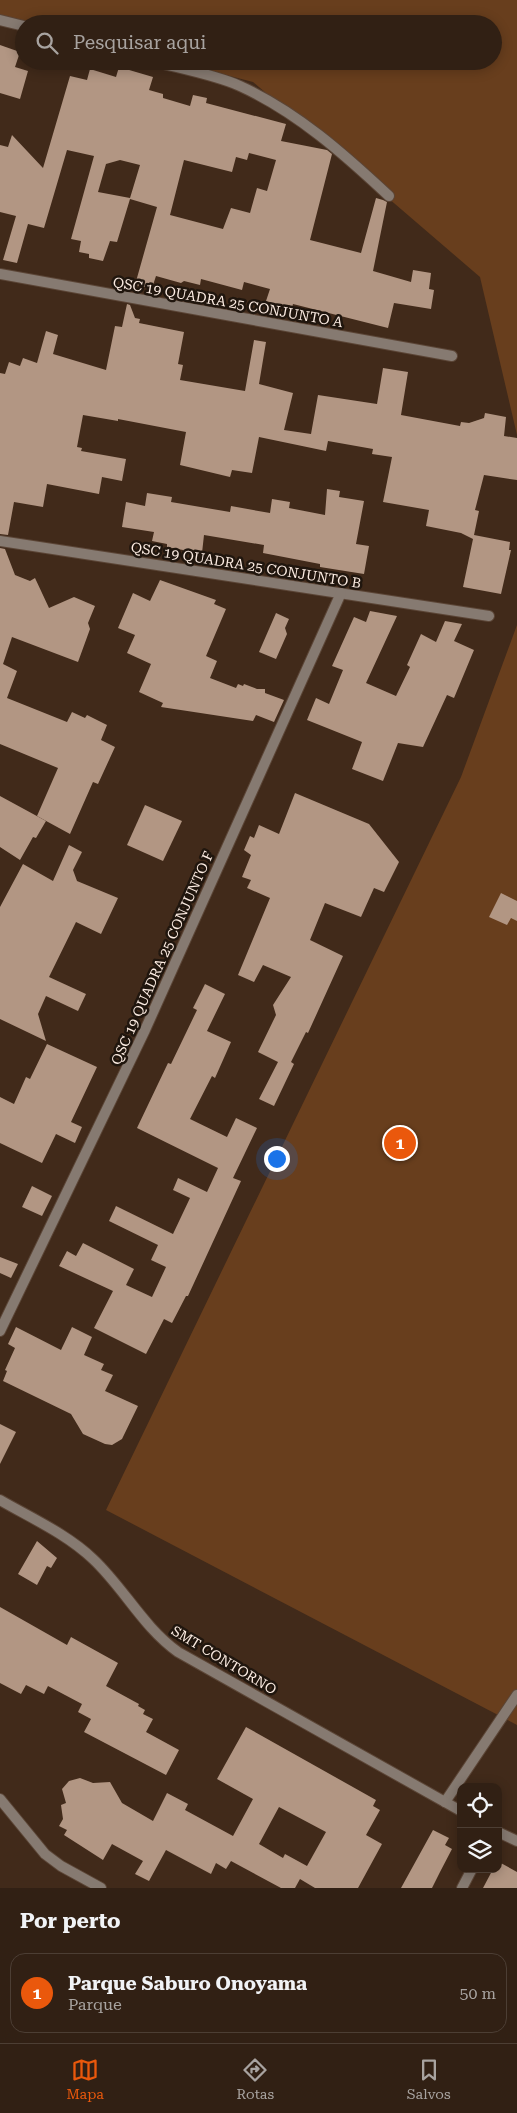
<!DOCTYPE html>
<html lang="pt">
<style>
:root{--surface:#312014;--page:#3d2d22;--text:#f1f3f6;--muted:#a8a3a0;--line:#4c3e34;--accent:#ea580c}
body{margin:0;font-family:"Roboto Serif",serif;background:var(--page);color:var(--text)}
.controls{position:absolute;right:15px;bottom:15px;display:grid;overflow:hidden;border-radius:10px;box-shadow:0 2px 12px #0003}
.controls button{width:45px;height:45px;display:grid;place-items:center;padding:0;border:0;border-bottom:1px solid var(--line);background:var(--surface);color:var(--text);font:25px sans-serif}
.you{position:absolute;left:276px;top:1158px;width:18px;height:18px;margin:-12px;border:4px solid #fff;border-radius:50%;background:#1a73e8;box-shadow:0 0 0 8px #1a73e833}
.badge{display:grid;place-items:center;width:32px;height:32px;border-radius:50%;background:var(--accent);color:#fff;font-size:16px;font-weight:700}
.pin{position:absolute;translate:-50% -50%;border:2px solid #fff;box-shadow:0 1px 5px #0006}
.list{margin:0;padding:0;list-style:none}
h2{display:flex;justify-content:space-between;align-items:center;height:65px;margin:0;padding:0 20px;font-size:21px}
h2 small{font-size:16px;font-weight:400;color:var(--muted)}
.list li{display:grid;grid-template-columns:32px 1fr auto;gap:15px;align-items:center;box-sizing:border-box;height:80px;margin:0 10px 10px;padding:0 10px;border:1px solid var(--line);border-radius:15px}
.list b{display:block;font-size:19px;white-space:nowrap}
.list p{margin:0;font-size:16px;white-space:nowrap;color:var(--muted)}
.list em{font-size:16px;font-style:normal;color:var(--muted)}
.icon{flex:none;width:28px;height:28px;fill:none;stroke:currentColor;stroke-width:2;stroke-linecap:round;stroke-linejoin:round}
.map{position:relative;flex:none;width:517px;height:1888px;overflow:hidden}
.search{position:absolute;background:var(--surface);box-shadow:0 2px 12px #0003;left:15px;right:15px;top:15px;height:55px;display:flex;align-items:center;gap:12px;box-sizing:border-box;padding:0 18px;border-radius:28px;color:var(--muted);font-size:19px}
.sheet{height:155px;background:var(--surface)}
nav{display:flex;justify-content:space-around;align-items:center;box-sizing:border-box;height:70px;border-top:1px solid var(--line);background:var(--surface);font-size:14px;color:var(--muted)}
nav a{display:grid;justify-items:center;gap:2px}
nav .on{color:var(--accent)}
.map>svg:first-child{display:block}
.green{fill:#683e1d}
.building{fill:#b29683;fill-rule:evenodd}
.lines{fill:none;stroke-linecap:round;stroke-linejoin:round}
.minor-casing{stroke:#5b4536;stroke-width:12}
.tertiary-casing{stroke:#5b4536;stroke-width:12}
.minor{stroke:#867a71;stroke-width:10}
.tertiary{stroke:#867a71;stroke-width:10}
.labels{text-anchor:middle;stroke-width:5;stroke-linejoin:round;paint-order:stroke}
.street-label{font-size:14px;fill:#fcece2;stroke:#20160e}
</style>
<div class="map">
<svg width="517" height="1888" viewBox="0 0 517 1888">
<rect width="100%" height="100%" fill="#412a1a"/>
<g class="green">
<polygon points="0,0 517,0 517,435 480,277 253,82 172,61 493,61 493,24 24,24 0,18"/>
<polygon points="517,625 517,1725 106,1510 461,777"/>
</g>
<g class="building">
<polygon points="0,45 20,52 15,67 28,71 20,99 0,93"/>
<path d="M119 67 153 77 149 90 163 94V98L190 106 193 95 207 98 206 103 286 124 281 141 327 150 332 154 310 240 361 253 376 198 383 200 387 202 373 271 411 282 413 270 431 273 429 289 434 290 431 309 394 303 388 328 293 304 292 308 266 301 270 289 244 282 242 290 201 279 200 285 184 281 181 283 156 276 152 288 135 285 157 207 130 199 117 242 110 241 103 261 89 258V254L79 252 81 241 71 239 94 156 67 150 44 228 28 224 17 263 3 260 16 216 0 212V145L8 147 12 135 43 168 70 76 87 80 90 69 116 77ZM249 153 276 160 267 191 257 188 250 213 231 208 223 229 170 215 184 160 232 172 236 157 247 160ZM120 160 140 165 130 198 98 192 106 164Z"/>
<polygon points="127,304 130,305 135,318 140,319 139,323 184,332 178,364 183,365 180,380 245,391 254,340 266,342 259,384 293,393 284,430 311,434 318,395 377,404 383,368 408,372 401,415 460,426 461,422 469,423 484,418 485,413 506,417 504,436 517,438 517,480 484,475 475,510 479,511 474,535 510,542 509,550 511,550 501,594 463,587 473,539 461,533 426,526 429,510 383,502 392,457 372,454 373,449 328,441 326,451 259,437 252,473 232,470 230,477 180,465 186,432 118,419 118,421 83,415 77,447 82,448 81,451 126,459 122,481 102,477 99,494 47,484 43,507 14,502 8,535 0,534 0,373 5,374 9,362 20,366 23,358 37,363 46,331 58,335 53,354 106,370 115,326 122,327"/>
<polygon points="327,489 340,491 339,497 364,501 356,544 369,546 364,574 320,567 320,564 263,553 264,545 204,535 202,553 191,551 185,555 183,550 167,547 167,544 152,541 154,532 122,527 126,502 145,506 147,493 172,497 171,502 230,512 231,506 270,513 272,499 290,502 289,508 325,515"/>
<polygon points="0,548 5,549 15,575 30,581 35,578 49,608 74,597 95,606 88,623 90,629 78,662 12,637 3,664 17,671 7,698 67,722 72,712 85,718 87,715 107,725 101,740 115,747 98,784 93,782 70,834 37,816 58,768 0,744"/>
<polygon points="160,580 216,600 214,604 226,609 206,656 217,661 210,678 236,688 238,684 243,686 244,684 257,689 265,689 265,693 284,700 274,722 256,715 253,721 161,707 163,703 139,692 151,664 127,653 135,635 118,628 133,593 150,601"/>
<polygon points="370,611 397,616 366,683 396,696 410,667 407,665 421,634 436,642 445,621 462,624 454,641 474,650 454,698 447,695 423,747 398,743 383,781 352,769 362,742 307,720 316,698 329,704 343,670 332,666 354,617 366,622"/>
<polygon points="276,613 289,619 285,628 287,634 276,659 259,652"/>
<polygon points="295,793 369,824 399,862 384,892 374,888 361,917 325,903 310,940 343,956 308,1033 306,1032 291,1062 294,1064 274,1106 259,1099 278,1062 258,1052 276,1015 273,1005 291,977 263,965 254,982 238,975 270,898 247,888 251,880 242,877 251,855 244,850 250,836 254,838 259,825 279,834"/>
<polygon points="0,796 46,821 36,838 33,837 20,860 0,847"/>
<polygon points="145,805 182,821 163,861 127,845"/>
<polygon points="69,845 82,852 73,870 77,881 118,898 101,934 76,922 49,977 86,994 78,1011 46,996 38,1014 46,1041 0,1019 0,907 23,864 53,881"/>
<polygon points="501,893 517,901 517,921 511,918 507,925 489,917"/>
<polygon points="205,984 225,994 207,1031 231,1042 215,1078 212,1076 190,1119 227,1137 236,1118 257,1128 233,1178 241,1181 188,1296 186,1296 172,1323 164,1319 146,1354 94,1328 113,1291 59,1266 67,1251 76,1256 83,1243 134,1269 126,1285 152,1297 166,1267 151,1260 158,1245 109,1221 116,1206 173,1234 190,1198 173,1190 178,1178 207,1192 218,1168 137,1128 168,1063 171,1064 197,1010 193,1008"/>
<polygon points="47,1044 97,1067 71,1122 82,1127 75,1143 56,1134 42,1163 0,1143 0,1097 14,1104 26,1077 30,1079"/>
<polygon points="32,1186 52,1196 42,1216 22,1207"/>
<polygon points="0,1257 18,1264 11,1278 0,1273"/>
<polygon points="16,1327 61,1350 72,1327 92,1337 84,1355 104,1364 101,1370 113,1375 105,1391 138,1406 122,1439 112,1445 105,1444 83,1434 71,1414 3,1381 7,1371 5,1370 15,1348 8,1344"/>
<polygon points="0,1424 16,1432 0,1464"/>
<polygon points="37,1541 57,1558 51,1568 47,1566 37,1585 18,1574"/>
<polygon points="0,1607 67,1645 71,1637 118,1663 106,1686 139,1704 138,1706 145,1710 143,1714 153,1719 146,1732 179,1750 166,1775 84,1732 91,1719 78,1712 82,1704 48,1686 44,1694 26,1685 21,1694 0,1683"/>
<path d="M246 1727 376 1800 373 1806 380 1810 366 1835 382 1844 358 1888H315L300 1879 295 1888H281L231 1861 226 1869 216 1863 211 1874 166 1850 149 1881 135 1874 143 1861 112 1844 103 1860 64 1835 67 1830 59 1826 63 1819 61 1805 66 1803 62 1789 69 1781 80 1778 93 1783 110 1782 122 1803 153 1821 167 1793 188 1804 185 1810 233 1836 253 1799 217 1779ZM279 1807 326 1832 307 1866 285 1854 283 1858 259 1844Z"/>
<polygon points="433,1830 449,1838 445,1845 452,1849 440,1872 432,1888 401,1888"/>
<polygon points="499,1862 517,1872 517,1888 483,1888 492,1871 498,1869"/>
</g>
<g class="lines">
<defs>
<g id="minor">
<polyline points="0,20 24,26"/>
<path d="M152 61C178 68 216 75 240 86 297 112 344 154 389 196"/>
<polyline points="0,274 452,356"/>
<polyline points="0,541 489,616"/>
<polyline points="0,1331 145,1030 341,593"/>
<polyline points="0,1799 45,1854 61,1866 101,1888"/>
<polyline points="445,1802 517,1695"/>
<polyline points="462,1888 472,1869"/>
</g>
<g id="tertiary">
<path d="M0 1500C31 1518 67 1534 93 1559 124 1588 143 1627 178 1652L461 1811"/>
<polyline points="498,1832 517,1841"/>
</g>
</defs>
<use href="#minor" class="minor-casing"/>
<use href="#tertiary" class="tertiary-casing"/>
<use href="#minor" class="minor"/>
<use href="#tertiary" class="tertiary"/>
</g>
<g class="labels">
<g class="street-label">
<text transform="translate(228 302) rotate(10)" y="5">QSC 19 QUADRA 25 CONJUNTO A</text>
<text transform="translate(246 565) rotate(9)" y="5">QSC 19 QUADRA 25 CONJUNTO B</text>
<text transform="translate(162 958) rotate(-66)" y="5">QSC 19 QUADRA 25 CONJUNTO F</text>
<text transform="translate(224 1660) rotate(31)" y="5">SMT CONTORNO</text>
</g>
</g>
</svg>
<div class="controls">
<button><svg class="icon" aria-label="locate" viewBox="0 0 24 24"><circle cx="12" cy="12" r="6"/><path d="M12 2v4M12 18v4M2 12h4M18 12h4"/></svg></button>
<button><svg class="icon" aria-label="layers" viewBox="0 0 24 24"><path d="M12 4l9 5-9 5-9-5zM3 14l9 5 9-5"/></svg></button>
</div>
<div class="you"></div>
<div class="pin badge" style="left:400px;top:1143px">1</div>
<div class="search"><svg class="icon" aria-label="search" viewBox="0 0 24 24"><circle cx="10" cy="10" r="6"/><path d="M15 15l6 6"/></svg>Pesquisar aqui</div>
</div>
<section class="sheet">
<h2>Por perto<small></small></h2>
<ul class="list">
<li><span class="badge">1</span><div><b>Parque Saburo Onoyama</b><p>Parque</p></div><em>50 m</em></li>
</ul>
</section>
<nav>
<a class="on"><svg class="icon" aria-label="map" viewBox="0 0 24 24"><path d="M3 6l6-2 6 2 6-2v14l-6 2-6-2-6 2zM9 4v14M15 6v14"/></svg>Mapa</a>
<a><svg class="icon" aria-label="directions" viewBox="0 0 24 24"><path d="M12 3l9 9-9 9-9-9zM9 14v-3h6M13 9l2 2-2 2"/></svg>Rotas</a>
<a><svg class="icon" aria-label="saved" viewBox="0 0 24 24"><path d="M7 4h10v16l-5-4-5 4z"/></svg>Salvos</a>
</nav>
